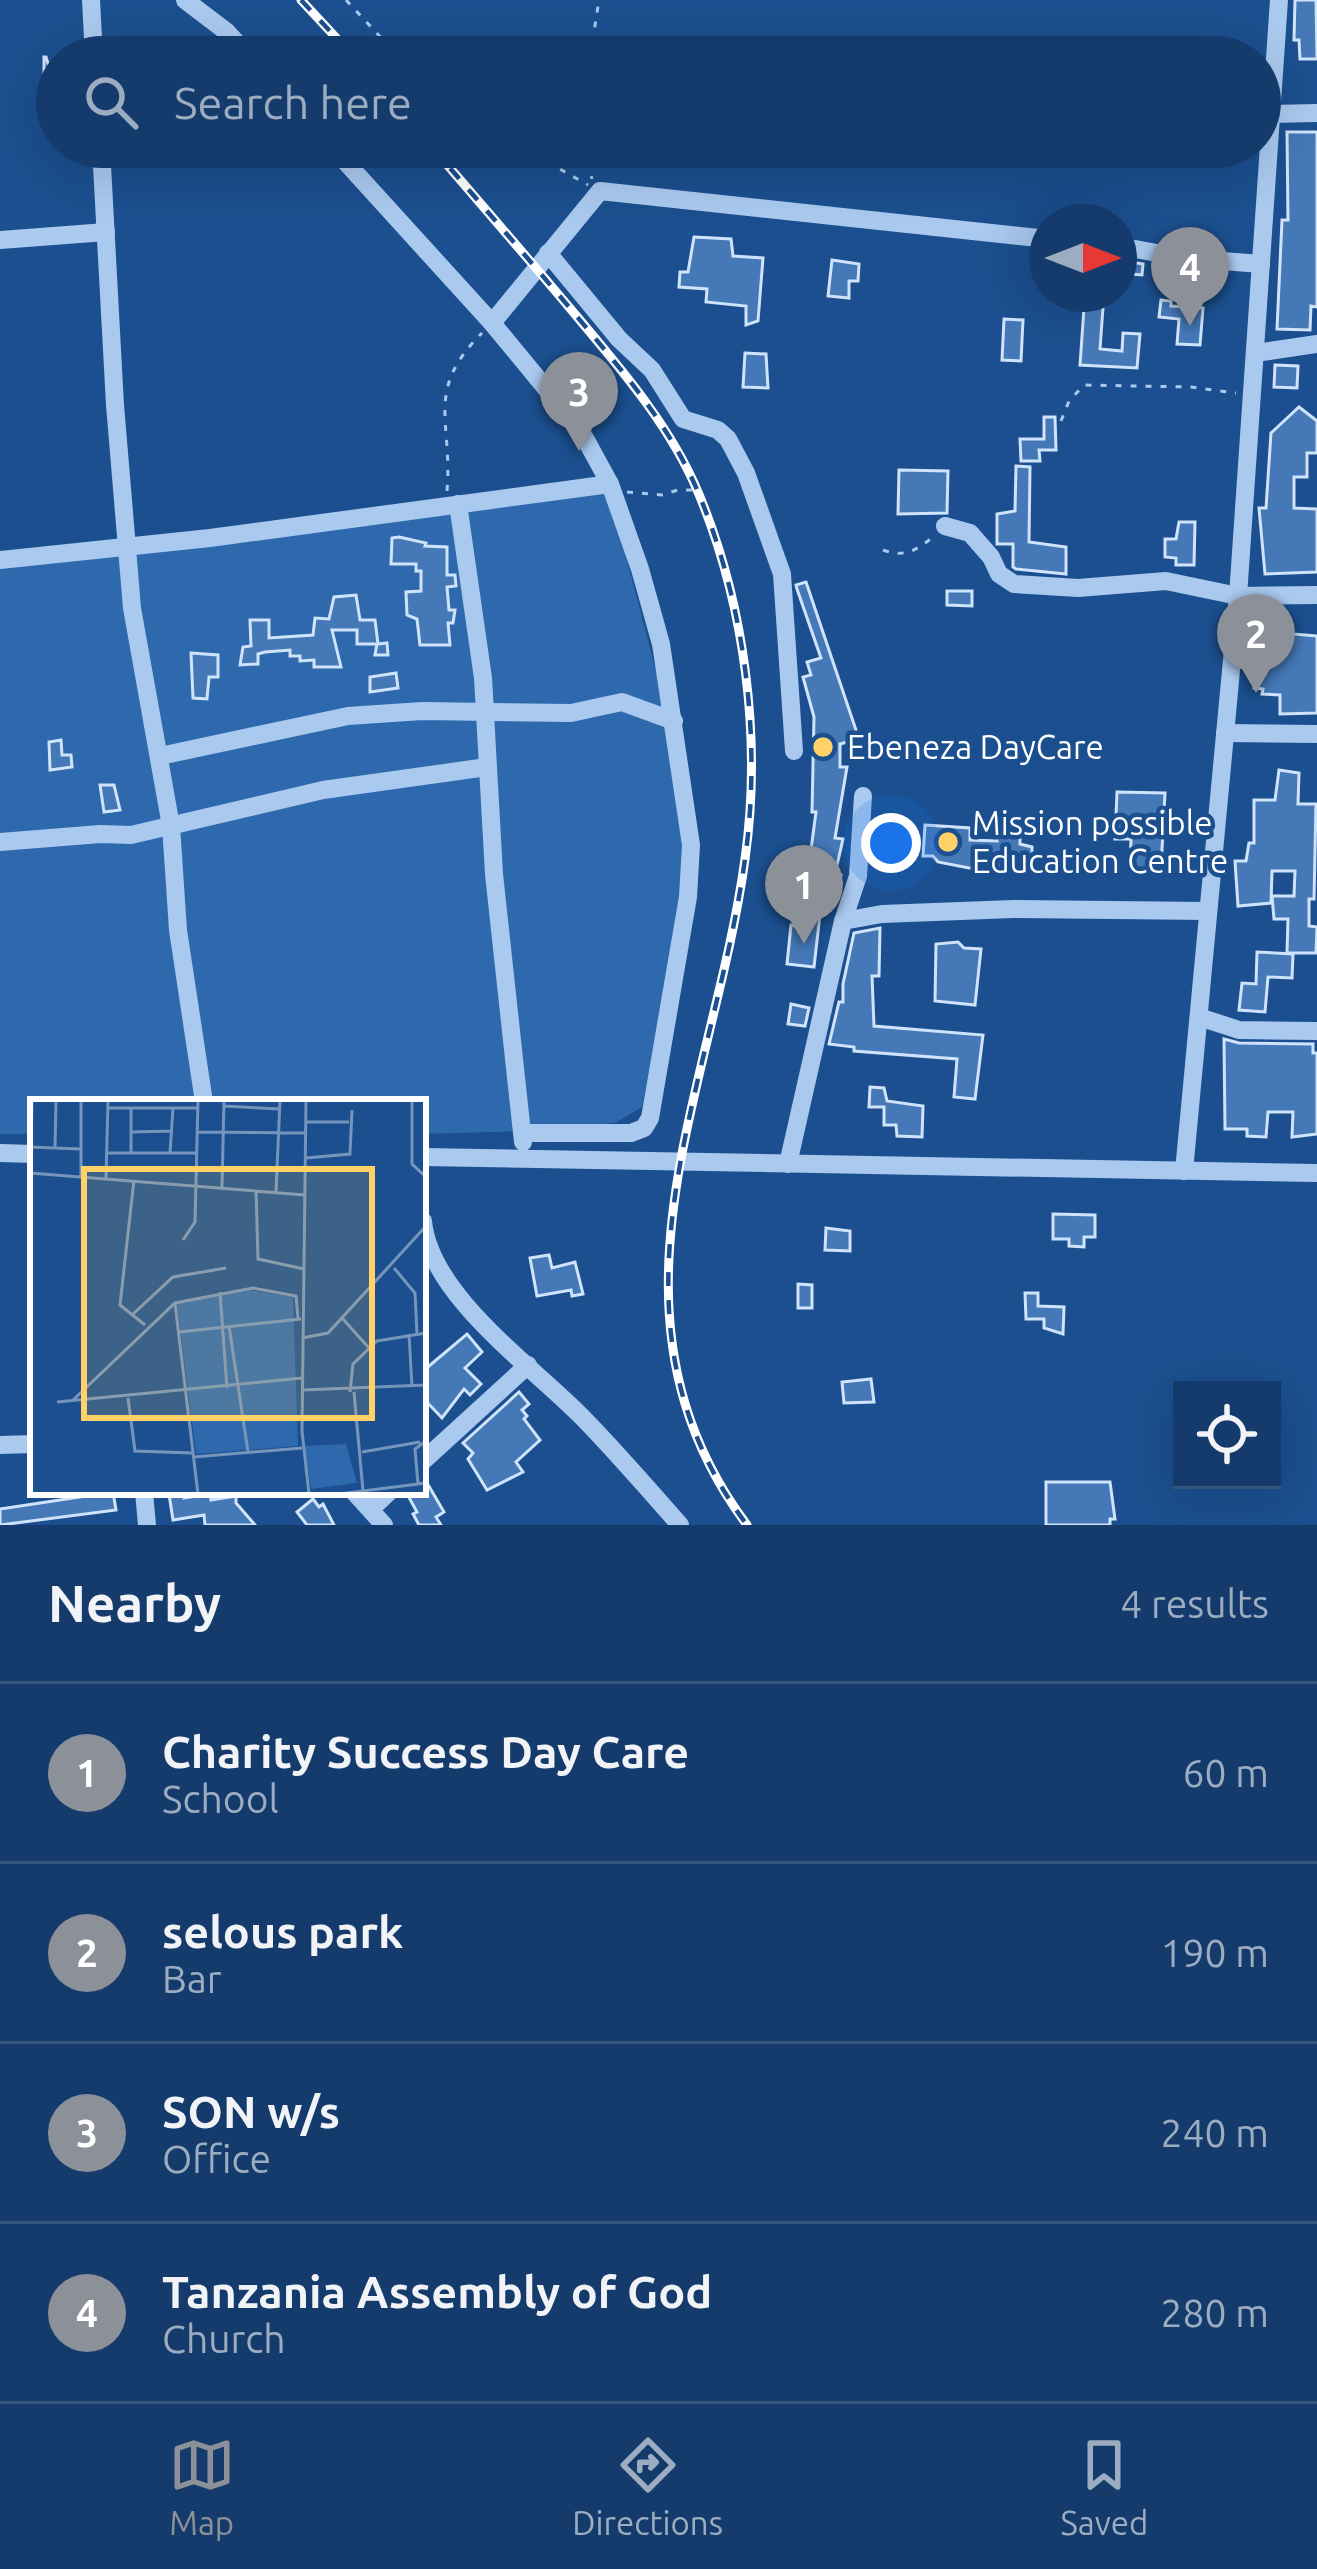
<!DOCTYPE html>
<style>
:root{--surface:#143b6b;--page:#214673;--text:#f1f3f6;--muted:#9dadc1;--line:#33557e;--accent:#8c9099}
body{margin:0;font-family:Ubuntu,sans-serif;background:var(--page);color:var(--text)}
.controls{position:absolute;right:36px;bottom:36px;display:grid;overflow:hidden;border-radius:0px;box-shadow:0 12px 48px #0002}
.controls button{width:108px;height:108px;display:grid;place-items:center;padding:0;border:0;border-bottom:3px solid var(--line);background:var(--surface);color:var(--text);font:60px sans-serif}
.compass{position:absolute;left:1029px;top:204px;width:108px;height:108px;border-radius:50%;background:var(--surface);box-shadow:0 12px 48px #0002;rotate:90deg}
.you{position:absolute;left:891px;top:843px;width:42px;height:42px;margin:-30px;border:9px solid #fff;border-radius:50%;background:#1a73e8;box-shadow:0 0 0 18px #1a73e833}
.badge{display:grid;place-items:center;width:78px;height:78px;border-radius:50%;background:var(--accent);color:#fff;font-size:39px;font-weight:700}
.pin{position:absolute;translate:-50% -99px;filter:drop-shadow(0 3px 6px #0008)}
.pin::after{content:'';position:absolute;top:63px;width:42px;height:36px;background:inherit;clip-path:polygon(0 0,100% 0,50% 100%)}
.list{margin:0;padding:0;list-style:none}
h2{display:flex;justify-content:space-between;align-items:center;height:156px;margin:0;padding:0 48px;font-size:51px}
h2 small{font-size:39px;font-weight:400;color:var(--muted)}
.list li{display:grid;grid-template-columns:78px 1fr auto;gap:36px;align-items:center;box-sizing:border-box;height:180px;padding:0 48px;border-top:3px solid var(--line)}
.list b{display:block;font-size:45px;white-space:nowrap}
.list p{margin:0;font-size:39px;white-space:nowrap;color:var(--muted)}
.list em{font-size:39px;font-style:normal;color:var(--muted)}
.icon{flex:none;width:66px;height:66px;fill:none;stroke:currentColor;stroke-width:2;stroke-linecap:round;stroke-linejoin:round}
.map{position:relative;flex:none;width:1317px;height:1525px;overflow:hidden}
.search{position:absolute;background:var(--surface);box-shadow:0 12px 48px #0002;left:36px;right:36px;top:36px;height:132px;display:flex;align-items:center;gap:30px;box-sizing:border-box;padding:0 42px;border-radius:66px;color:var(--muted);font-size:45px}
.sheet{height:876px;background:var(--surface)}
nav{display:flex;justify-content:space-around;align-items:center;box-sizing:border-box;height:168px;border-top:3px solid var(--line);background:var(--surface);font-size:33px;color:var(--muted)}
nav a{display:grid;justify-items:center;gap:6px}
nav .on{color:var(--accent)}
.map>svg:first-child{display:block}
.green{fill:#2e69ad}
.building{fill:#4478b7;stroke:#cfe3fa;stroke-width:3}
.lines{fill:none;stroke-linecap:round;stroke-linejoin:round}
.path{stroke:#a9c9ee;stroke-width:3;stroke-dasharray:6 9;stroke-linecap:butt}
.minor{stroke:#a9c9ee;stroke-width:18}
.rail-casing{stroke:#fff;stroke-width:9}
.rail{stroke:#1b4f8f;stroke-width:4.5;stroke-dasharray:14;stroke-linecap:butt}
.poi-dot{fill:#ffd166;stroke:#1b4f8f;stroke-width:4.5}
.labels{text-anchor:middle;stroke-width:9;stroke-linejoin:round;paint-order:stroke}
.poi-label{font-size:33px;fill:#fff;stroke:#1b4f8f;text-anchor:start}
.inset-road{fill:none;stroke:#7695bc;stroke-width:3}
.view{fill:#ffd166;fill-opacity:0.15;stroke:#ffd166;stroke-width:6}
.inset-edge{fill:none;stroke:#fff;stroke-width:6}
</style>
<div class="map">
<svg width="1317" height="1525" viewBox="0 0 1317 1525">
<rect width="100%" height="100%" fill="#1b4f8f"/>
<polygon class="green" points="609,491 658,679 685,842 678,921 642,1107 617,1122 560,1130 423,1134 423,1102 33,1102 33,1134 0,1134 0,561"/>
<g class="building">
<polygon points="1295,0 1316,0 1317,59 1300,59 1299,40 1294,40"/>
<polygon points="44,57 46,57 57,93 44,93"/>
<polygon points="1287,132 1317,132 1317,307 1311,306 1310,330 1277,329 1282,220 1288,220"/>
<polygon points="694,237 731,239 733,256 763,258 758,321 746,325 746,306 706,302 707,289 679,287 680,272 688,272"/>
<polygon points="832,260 859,264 858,281 849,281 849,298 828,296"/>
<polygon points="1119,260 1143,264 1142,275 1119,273"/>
<polygon points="1085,294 1104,294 1100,349 1122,351 1123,333 1140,334 1137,368 1080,365"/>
<polygon points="1161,300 1171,301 1171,306 1203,308 1200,345 1177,344 1179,319 1159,317"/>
<polygon points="1004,319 1023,320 1021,361 1002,360"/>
<polygon points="745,353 766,354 768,388 743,387"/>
<polygon points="1275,365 1298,366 1297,388 1274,387"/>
<polygon points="1299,407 1317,421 1317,453 1307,453 1307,477 1294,477 1294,508 1317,509 1317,572 1265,574 1259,508 1266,508 1271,433"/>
<polygon points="1044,417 1055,417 1056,450 1039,450 1040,461 1021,461 1020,439 1044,439"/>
<polygon points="1016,466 1030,467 1029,542 1066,547 1066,574 1016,569 1013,567 1013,544 997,544 997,514 1015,511"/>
<polygon points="899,470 948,471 947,513 898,514"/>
<polygon points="1179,522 1195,522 1194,565 1176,565 1176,558 1165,557 1165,539 1176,539"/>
<polygon points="399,537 426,543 425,546 447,547 447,575 455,575 456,586 447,587 449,610 455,610 453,623 448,623 450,645 420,645 417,619 407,615 406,592 421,591 421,571 416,571 416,564 391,564 392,538"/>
<polygon points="806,582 859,739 840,744 840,767 847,767 835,838 843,839 835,874 841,875 836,899 822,897 814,967 787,964 791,925 796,926 797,902 803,871 808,872 816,812 812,812 814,717 803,677 811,675 807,662 821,658 797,589 796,585"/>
<polygon points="947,591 972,591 972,606 947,605"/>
<polygon points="356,595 360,620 375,620 378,644 387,643 388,655 375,655 377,644 357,644 357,630 332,630 341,667 314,667 314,660 300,661 300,656 290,656 290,650 265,652 258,654 258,664 240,665 243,647 251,646 250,620 269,620 269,638 313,635 315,618 329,619 334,597"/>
<polygon points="1265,621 1282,623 1281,633 1317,636 1317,713 1280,714 1280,695 1262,694 1263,689 1254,688"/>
<polygon points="191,653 218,655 218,677 209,677 207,699 193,698"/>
<polygon points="396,673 398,688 370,692 370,677"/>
<polygon points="61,740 62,755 71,755 72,767 50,770 49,742"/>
<polygon points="1279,770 1299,773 1298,804 1316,804 1314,899 1309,899 1309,926 1317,927 1316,953 1287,953 1288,919 1274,919 1272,896 1294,896 1295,871 1272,871 1271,903 1238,906 1235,861 1246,861 1249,843 1254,843 1254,800 1275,800"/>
<polygon points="100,785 114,785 120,810 104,812"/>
<polygon points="1117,792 1165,793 1161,868 1147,867 1147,871 1130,866 1131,839 1115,839"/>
<polygon points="925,825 970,828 970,840 997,841 997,831 1020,828 1020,844 1032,847 1032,865 969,868 938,862 933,856 923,856"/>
<polygon points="880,928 879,976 872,976 874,1026 983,1035 975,1099 954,1097 957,1059 854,1051 854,1047 829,1044 839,1002 843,1002 843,984 854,933"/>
<polygon points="958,942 964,948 981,949 975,1005 935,1001 936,944"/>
<polygon points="1257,952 1293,954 1292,978 1268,977 1265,1012 1239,1010 1242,983 1256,984"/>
<polygon points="791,1004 809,1008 805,1026 788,1024"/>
<polygon points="1224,1039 1239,1043 1313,1044 1313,1053 1317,1053 1317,1134 1292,1137 1293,1112 1268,1112 1266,1137 1247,1136 1247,1129 1225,1129"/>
<polygon points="870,1087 884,1088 887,1101 923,1106 922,1137 897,1136 896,1125 884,1125 884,1107 869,1107"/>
<polygon points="1053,1214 1095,1215 1095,1237 1084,1237 1084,1247 1069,1246 1069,1239 1053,1239"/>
<polygon points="826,1228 850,1231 850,1251 825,1250"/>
<polygon points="549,1255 552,1268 575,1262 583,1294 572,1296 571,1290 537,1296 530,1258"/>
<polygon points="798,1284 812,1285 812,1308 798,1308"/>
<polygon points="1025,1293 1038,1293 1038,1306 1064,1307 1063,1334 1044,1328 1044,1319 1026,1319"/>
<polygon points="467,1334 482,1352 465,1368 481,1384 470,1395 464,1389 442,1418 423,1398 423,1371"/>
<polygon points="871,1379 874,1402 844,1403 842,1382"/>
<polygon points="519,1392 529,1404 522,1410 527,1416 524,1419 540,1440 516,1462 523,1472 487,1490 468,1459 473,1453 463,1443"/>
<polygon points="423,1476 444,1512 436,1517 441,1525 419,1525 413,1514 417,1512 406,1492 423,1492"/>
<polygon points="1046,1482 1110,1482 1115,1519 1110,1519 1110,1525 1046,1525"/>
<polygon points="113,1492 116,1510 0,1525 0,1509"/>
<polygon points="183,1492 184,1498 210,1494 211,1500 236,1496 236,1503 255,1525 205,1525 204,1515 173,1520 169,1494"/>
<polygon points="313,1499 319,1507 323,1504 334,1525 307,1525 297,1512"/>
</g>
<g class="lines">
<g class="path">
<polyline points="346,0 399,57"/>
<polyline points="590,57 599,0"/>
<polyline points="521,147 588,185"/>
<polyline points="584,147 592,179"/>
<polyline points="1061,421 1069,401 1084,385 1190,387 1236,393"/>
<path d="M447 491C453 420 424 391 482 333"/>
<polyline points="627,492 662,495 678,490 697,490"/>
<path d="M883 550C905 558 917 550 934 536"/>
</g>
<g class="minor">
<polyline points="91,0 94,57"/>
<polyline points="185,0 227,32 250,57"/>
<polyline points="1271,114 1317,113"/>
<polyline points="101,147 115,405 132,608 171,826 178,930 204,1102"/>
<polyline points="332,147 492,323 581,431 610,484 640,569 661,644 691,845 688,897 650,1118 644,1128 631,1133 523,1133"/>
<polyline points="0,240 106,232"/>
<polyline points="1119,246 1184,258 1261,264"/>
<polyline points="548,253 619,339 652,370 683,419 718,430 728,439 746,473 782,574 794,751"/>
<polyline points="492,323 600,191 1047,239"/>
<polyline points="1255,353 1317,344"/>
<polyline points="458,504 483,678 494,874 523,1142"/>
<polyline points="945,526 970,533 991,557 999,574 1014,584 1078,588 1166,581 1238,596 1317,595"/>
<polyline points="0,560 210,538 610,484"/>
<polyline points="1225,733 1317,734"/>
<polyline points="160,756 348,716 422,711 571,713 622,702 674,721"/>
<polyline points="0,842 100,834 131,835 323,790 487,767"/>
<polyline points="843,921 858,876 863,796"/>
<polyline points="1199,1017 1239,1030 1317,1031"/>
<polyline points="0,1153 33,1154"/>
<polyline points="423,1157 1317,1173"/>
<polyline points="788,1164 843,921 882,914 1013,909 1208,911"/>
<polyline points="1184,1171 1238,596 1279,0"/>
<path d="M423 1221C430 1296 534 1367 585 1420 618 1454 649 1490 680 1525"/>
<polyline points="0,1445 33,1444"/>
<polyline points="423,1461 528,1365"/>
<polyline points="144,1492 147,1525"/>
<polyline points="354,1492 384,1525"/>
<polyline points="371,1509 389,1492"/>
</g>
<defs>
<g id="rail">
<polyline points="301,0 354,57"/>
<path d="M432 147C479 202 527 257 574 313 620 368 670 425 698 492 745 604 762 739 745 859 714 1087 588 1312 747 1525"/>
</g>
</defs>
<use href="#rail" class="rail-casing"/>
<use href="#rail" class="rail"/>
</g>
<g class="poi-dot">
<circle cx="823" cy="747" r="12"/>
<circle cx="948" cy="842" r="12"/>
</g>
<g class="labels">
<g class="poi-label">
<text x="847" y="759">Ebeneza DayCare</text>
<text x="972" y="835">Mission possible<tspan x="972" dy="38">Education Centre</tspan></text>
</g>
</g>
<g transform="translate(30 1099)">
<rect width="396" height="396" fill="#1b4f8f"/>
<path d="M213 190 263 198 268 347 166 355 147 204ZM316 345 327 384 281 390 274 347Z" fill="#2e69ad"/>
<path class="inset-road" d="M276 1 272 332 279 395M382 1V65L396 78M193 7 250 10M78 9H168M276 23H319M101 33 142 32M167 33 276 34M0 48 51 50M1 48 2 1M25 49 26 1M75 54H167M140 54 143 9M101 55V9M276 59 320 55 322 11M0 74 275 96M51 77V1M76 79 78 1M104 81 90 206 115 226M192 88 194 1M226 91 228 160 274 170M246 93 250 1M153 141 165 123 168 1M364 169 385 194 387 235M190 193 197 289M145 204 168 395M102 216 143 178 196 169M312 219 339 249M199 227 218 353M149 233 271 220M379 235 382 288M272 239 298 234 396 127M272 291 396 286M320 293 323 265 347 242 396 234M324 293 333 392M98 299 105 352 162 354M42 302 145 204 223 189 266 197 268 219M27 303 272 279M332 353 390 343M164 358 272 349M388 385 385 350 396 342M309 395 396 384"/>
<path class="view" d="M54 70H342V319H54Z"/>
<rect width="396" height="396" class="inset-edge"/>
</g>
</svg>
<div class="controls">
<button><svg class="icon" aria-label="locate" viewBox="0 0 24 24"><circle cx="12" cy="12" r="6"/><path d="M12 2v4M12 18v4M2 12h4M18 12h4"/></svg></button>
</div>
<svg class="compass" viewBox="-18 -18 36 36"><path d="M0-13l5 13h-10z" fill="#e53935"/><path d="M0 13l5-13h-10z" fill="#9dadc1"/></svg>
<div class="you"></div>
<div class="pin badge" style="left:804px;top:944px">1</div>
<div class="pin badge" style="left:1256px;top:693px">2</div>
<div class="pin badge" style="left:579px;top:451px">3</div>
<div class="pin badge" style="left:1190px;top:326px">4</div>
<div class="search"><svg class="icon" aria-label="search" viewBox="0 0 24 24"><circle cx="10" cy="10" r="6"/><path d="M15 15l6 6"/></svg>Search here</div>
</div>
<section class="sheet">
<h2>Nearby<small>4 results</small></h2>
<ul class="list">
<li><span class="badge">1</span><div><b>Charity Success Day Care</b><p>School</p></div><em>60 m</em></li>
<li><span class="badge">2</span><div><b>selous park</b><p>Bar</p></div><em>190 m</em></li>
<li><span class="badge">3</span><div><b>SON w/s</b><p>Office</p></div><em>240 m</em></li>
<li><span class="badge">4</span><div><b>Tanzania Assembly of God</b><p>Church</p></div><em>280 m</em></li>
</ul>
</section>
<nav>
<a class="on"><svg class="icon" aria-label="map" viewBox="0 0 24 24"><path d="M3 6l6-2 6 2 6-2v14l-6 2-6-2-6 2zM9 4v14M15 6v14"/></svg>Map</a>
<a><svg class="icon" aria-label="directions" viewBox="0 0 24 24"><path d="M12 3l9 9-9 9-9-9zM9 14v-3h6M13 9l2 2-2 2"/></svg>Directions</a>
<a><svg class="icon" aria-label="saved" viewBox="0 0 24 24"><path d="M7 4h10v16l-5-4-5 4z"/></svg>Saved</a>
</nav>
